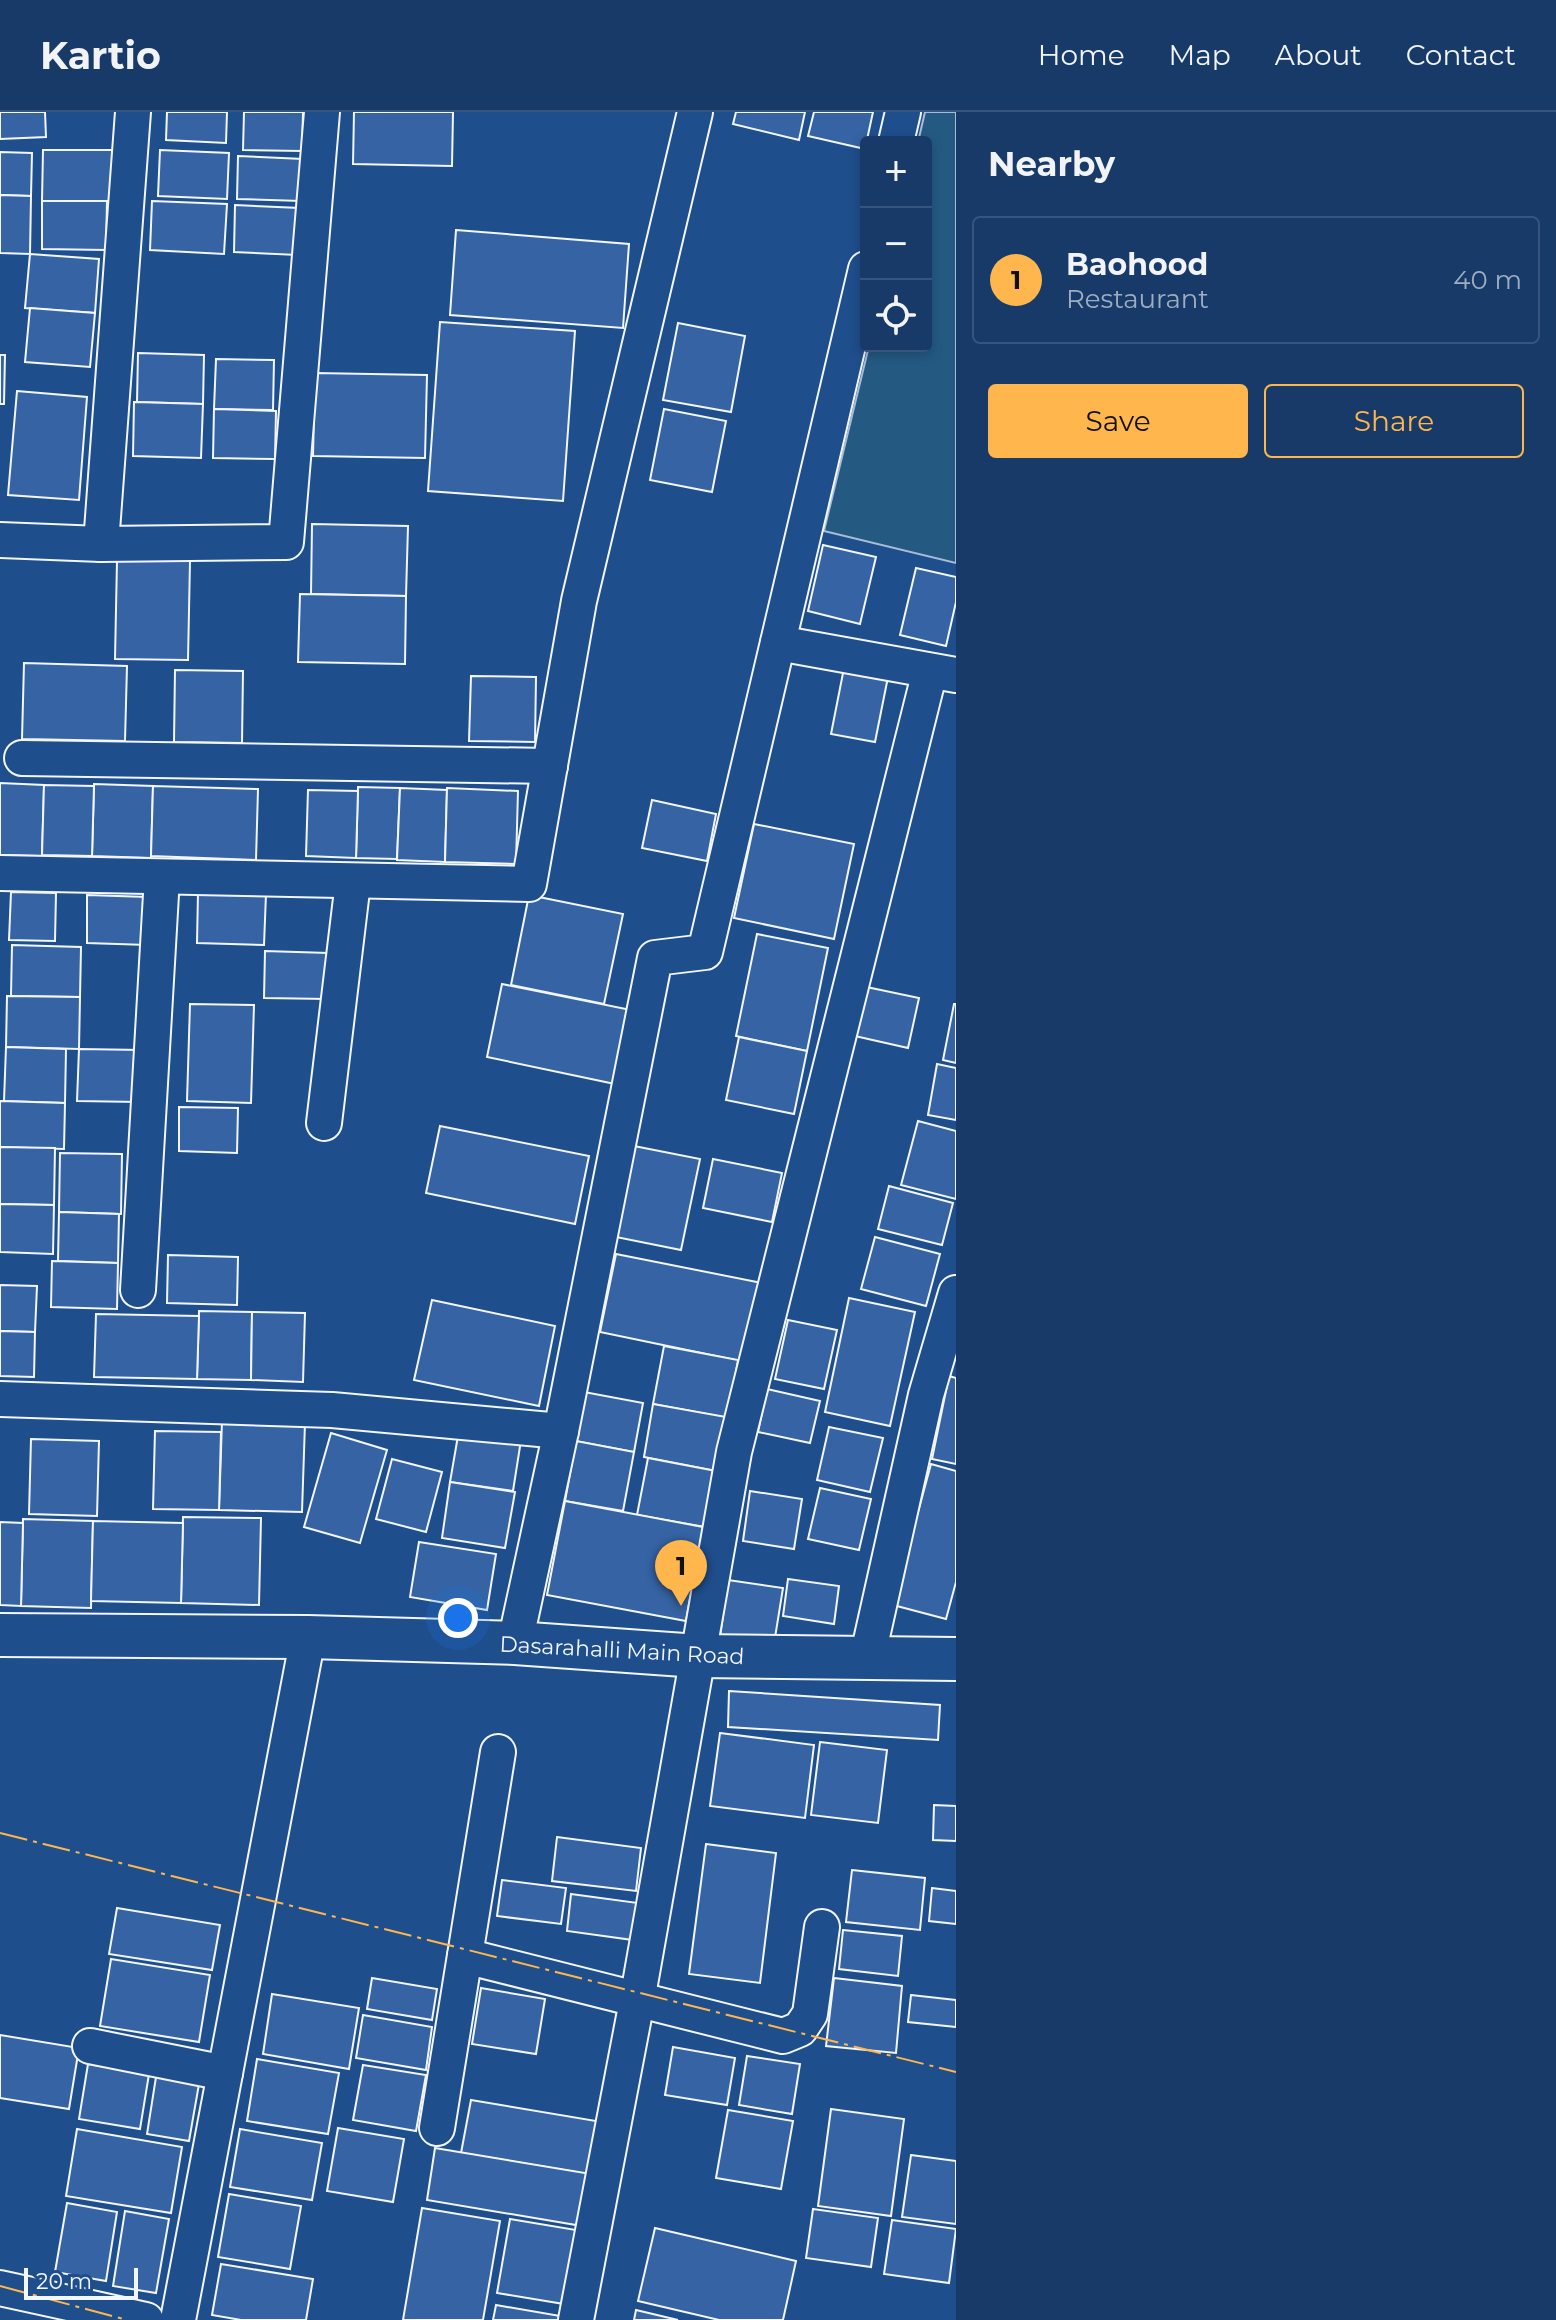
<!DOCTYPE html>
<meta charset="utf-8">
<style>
:root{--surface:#173a69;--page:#20416f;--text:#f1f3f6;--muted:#9eadc0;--line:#36547d;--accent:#ffb74d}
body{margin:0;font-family:Montserrat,sans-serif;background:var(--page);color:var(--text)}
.controls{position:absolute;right:24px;top:24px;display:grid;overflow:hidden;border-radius:8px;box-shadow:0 4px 12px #0003}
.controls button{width:72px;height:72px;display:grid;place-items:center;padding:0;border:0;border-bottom:2px solid var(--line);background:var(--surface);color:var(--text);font:40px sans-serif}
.scale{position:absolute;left:24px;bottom:20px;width:114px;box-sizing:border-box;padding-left:8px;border:4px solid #f2f6ff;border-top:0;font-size:22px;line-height:28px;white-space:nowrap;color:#f2f6ff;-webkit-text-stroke:6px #1f4e8c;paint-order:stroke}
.you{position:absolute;left:458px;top:1506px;width:28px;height:28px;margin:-20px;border:6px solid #fff;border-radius:50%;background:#1a73e8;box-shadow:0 0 0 12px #1a73e833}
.badge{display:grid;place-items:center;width:52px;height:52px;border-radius:50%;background:var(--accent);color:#111;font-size:26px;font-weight:700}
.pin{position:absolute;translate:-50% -66px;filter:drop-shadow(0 2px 4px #0008)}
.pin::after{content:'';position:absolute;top:42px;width:28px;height:24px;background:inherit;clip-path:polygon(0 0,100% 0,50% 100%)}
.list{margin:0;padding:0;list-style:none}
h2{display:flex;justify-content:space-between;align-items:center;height:104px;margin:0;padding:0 32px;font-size:34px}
h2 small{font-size:26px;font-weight:400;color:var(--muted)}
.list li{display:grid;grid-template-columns:52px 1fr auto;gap:24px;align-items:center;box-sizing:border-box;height:128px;margin:0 16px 16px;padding:0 16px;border:2px solid var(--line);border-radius:8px}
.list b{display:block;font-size:30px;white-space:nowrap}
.list p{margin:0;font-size:26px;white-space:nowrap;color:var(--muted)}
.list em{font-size:26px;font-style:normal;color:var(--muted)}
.actions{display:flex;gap:16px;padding:24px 32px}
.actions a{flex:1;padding:18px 0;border:2px solid var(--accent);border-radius:8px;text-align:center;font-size:28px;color:var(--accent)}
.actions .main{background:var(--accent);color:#111}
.icon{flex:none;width:44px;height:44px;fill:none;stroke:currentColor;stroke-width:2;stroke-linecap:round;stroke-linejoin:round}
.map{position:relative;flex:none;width:956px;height:2208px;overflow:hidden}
header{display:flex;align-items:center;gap:48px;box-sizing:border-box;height:112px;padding:0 40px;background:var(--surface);border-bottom:2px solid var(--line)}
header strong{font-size:38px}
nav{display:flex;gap:44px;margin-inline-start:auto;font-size:28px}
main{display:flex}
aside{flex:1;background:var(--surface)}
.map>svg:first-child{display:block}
.green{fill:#245a82;stroke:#a8bbd7;stroke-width:2}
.building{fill:#3563a3;stroke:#f2f6ff;stroke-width:2}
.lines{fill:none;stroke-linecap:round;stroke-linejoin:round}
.minor-casing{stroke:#f2f6ff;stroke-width:38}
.tertiary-casing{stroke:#f2f6ff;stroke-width:46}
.minor{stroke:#1f4e8c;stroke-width:34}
.tertiary{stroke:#1f4e8c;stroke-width:42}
.power{stroke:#ffb74d;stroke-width:2;stroke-dasharray:28 6 4 6;stroke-linecap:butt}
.labels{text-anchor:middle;stroke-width:6;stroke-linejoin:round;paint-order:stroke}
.street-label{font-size:22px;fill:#f2f6ff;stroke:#1f4e8c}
</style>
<header>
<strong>Kartio</strong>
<nav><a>Home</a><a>Map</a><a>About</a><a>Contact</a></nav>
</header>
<main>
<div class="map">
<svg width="956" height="2208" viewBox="0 0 956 2208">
<rect width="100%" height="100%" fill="#1f4e8c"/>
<polygon class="green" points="925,0 956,0 956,451 824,419 869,234 926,234 926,30 918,30"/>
<g class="building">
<polygon points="0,0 45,0 46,25 0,27"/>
<polygon points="167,0 227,0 226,31 166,28"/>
<polygon points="244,0 303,0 302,39 243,38"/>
<polygon points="354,0 453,0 452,54 353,52"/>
<polygon points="736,0 805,0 799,28 733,12"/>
<polygon points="814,0 873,0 865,37 808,24"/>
<polygon points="43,38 114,38 113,89 42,89"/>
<polygon points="160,38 229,41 227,87 158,84"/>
<polygon points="0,40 32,41 31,84 0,83"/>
<polygon points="238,44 303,47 301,89 237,87"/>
<polygon points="0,83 31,84 30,142 0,141"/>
<polygon points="42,89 107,89 106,138 42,137"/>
<polygon points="152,89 227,92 224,142 150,138"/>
<polygon points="235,93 300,96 297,143 234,140"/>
<polygon points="456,118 629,132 623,216 450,203"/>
<polygon points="30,142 99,147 95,201 25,196"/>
<polygon points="30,196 95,201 90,255 25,250"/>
<polygon points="440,210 575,219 563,389 428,379"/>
<polygon points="678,211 745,224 731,300 663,288"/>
<polygon points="138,241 204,243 203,292 137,290"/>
<polygon points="0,243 5,243 4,292 0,292"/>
<polygon points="216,247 274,248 273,298 214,297"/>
<polygon points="315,261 427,263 425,346 313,344"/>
<polygon points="17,279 87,285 79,388 8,383"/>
<polygon points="134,290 203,292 201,346 133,344"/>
<polygon points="214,297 276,299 275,347 213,346"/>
<polygon points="664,297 726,309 712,380 650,368"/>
<polygon points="312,412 408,414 406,484 311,482"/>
<polygon points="823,433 876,445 860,512 808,499"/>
<polygon points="117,448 190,449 188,548 115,547"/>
<polygon points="916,456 956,465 956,490 946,534 900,523"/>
<polygon points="300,482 406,484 405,552 298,550"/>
<polygon points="24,551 127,554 125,629 22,627"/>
<polygon points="844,556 888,565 875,630 831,622"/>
<polygon points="175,558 243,559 242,631 174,630"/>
<polygon points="471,564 536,565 535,630 469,629"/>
<polygon points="0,671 44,673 42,744 0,743"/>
<polygon points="94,672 153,674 151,746 92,744"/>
<polygon points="44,673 94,674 92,744 42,743"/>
<polygon points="153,674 258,677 256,748 151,744"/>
<polygon points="358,675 400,676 397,747 356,746"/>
<polygon points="400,676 447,678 445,750 397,748"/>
<polygon points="447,676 518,679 516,752 445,750"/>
<polygon points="308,678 358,679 356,746 306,744"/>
<polygon points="652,688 716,702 707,749 642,736"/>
<polygon points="754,712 854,732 834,827 734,806"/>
<polygon points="11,780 56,781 55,829 9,828"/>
<polygon points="198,780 266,782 264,833 197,831"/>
<polygon points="87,783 148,785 147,833 87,831"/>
<polygon points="529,783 623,802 604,892 511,873"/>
<polygon points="757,822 828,836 807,939 736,924"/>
<polygon points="12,833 81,835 80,885 11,884"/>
<polygon points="265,839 328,841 327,887 264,886"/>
<polygon points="502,872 631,898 615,972 487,945"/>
<polygon points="857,873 919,886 908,936 846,922"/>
<polygon points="7,884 80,885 79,937 6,935"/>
<polygon points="190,892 254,893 251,991 187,989"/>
<polygon points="954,892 956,892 956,951 943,948"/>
<polygon points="739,925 807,939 794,1002 726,988"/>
<polygon points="6,935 66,937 65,991 4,989"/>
<polygon points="79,937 142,938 140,990 77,989"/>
<polygon points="937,952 956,956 956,1008 928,1003"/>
<polygon points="0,989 65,991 64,1037 0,1035"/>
<polygon points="179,995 238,996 237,1041 179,1039"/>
<polygon points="918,1009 956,1019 956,1087 901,1073"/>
<polygon points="440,1014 589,1044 575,1112 426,1081"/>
<polygon points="634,1034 700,1047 681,1138 616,1125"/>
<polygon points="0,1035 55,1036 54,1093 0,1092"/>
<polygon points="60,1041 122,1042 121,1102 59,1100"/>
<polygon points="713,1047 782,1061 772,1110 703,1096"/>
<polygon points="889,1074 953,1091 942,1133 878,1117"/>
<polygon points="0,1092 54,1093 53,1142 0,1140"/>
<polygon points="59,1100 119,1102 118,1151 58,1149"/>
<polygon points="875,1125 940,1142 926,1194 861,1177"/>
<polygon points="616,1142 762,1171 745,1250 600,1220"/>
<polygon points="168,1143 238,1145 237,1193 167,1191"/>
<polygon points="52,1149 118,1151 117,1197 51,1195"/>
<polygon points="0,1173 37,1174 35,1220 0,1219"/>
<polygon points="849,1186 915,1200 890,1314 825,1300"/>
<polygon points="432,1188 555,1214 539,1294 414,1268"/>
<polygon points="199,1199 252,1200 251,1268 197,1267"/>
<polygon points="252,1200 305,1201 303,1270 251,1268"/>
<polygon points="96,1202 199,1204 197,1267 94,1265"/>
<polygon points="788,1208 837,1218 824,1277 775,1267"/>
<polygon points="0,1219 35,1220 34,1265 0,1264"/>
<polygon points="664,1234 738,1248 728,1306 653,1292"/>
<polygon points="949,1264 956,1266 956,1352 932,1347"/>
<polygon points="767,1277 820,1289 810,1331 758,1320"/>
<polygon points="584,1280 643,1291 634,1340 575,1329"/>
<polygon points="653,1292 726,1305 716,1359 644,1345"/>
<polygon points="222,1309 305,1311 302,1400 219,1398"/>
<polygon points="829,1315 883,1326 870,1380 817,1368"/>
<polygon points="459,1318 521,1328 513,1379 450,1370"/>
<polygon points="155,1319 221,1320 219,1398 153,1397"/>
<polygon points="331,1321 387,1338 360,1431 304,1415"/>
<polygon points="31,1327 99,1329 97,1404 29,1402"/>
<polygon points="576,1329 634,1340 623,1399 565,1389"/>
<polygon points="648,1346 716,1359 705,1415 637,1403"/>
<polygon points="392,1347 442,1360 426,1420 376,1407"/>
<polygon points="931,1352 956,1359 956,1470 946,1507 893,1493"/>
<polygon points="450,1370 515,1380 505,1436 442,1426"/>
<polygon points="820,1376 871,1387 859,1438 808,1427"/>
<polygon points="750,1379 802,1387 794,1437 743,1429"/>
<polygon points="565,1389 703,1415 686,1509 547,1483"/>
<polygon points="183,1405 261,1406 259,1493 181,1491"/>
<polygon points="23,1407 93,1409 91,1496 21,1494"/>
<polygon points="93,1409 183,1411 181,1491 91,1489"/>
<polygon points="0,1410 23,1411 21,1494 0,1493"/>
<polygon points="419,1430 496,1442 487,1498 410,1485"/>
<polygon points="788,1467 839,1474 834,1512 783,1504"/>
<polygon points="728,1468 783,1476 774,1532 720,1525"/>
<polygon points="729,1579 940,1593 938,1628 728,1615"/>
<polygon points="720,1621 814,1633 805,1706 710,1694"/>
<polygon points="820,1630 887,1638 878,1711 811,1703"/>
<polygon points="934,1693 956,1694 956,1729 933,1728"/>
<polygon points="557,1725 641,1736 636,1779 552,1769"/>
<polygon points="706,1732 776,1741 760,1871 689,1862"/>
<polygon points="852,1758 925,1766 920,1818 846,1810"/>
<polygon points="502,1768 566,1776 561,1812 497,1804"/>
<polygon points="932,1776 956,1779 956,1812 929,1809"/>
<polygon points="571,1782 638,1791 633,1828 567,1819"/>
<polygon points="117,1796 220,1813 212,1858 109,1842"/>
<polygon points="843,1818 902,1824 898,1864 839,1857"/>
<polygon points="111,1847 210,1863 199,1930 100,1914"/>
<polygon points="372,1866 437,1877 432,1908 367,1897"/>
<polygon points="834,1866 902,1874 896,1941 826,1934"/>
<polygon points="481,1876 545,1887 536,1942 472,1932"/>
<polygon points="272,1882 359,1896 349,1957 263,1942"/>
<polygon points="911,1883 956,1888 956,1915 908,1910"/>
<polygon points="363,1903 432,1915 426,1958 356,1946"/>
<polygon points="0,1923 79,1936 69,1997 0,1986"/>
<polygon points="673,1935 735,1946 727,1993 665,1983"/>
<polygon points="747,1944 800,1952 792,2002 739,1993"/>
<polygon points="257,1947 339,1961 328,2022 247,2009"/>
<polygon points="88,1952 149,1962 140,2017 79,2007"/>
<polygon points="363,1953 426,1963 416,2019 353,2008"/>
<polygon points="156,1965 199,1972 189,2029 147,2022"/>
<polygon points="471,1988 602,2010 594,2063 461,2041"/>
<polygon points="831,1997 904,2007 891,2104 818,2094"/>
<polygon points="728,1998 793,2009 781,2077 716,2066"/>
<polygon points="338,2016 404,2027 393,2090 327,2079"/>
<polygon points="77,2017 182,2035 171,2101 66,2084"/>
<polygon points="240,2017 322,2031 312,2088 230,2075"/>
<polygon points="435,2036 597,2063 588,2115 427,2088"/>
<polygon points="911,2043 956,2049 956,2112 902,2105"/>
<polygon points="229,2082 301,2094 290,2157 218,2145"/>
<polygon points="67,2091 117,2100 106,2169 55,2160"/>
<polygon points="422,2096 500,2109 483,2208 403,2208"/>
<polygon points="813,2097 878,2106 871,2155 806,2146"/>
<polygon points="125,2099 169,2107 156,2181 113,2174"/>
<polygon points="510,2107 582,2119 570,2193 497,2181"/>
<polygon points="892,2108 956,2117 949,2171 884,2162"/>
<polygon points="655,2116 796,2149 783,2208 719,2208 638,2189"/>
<polygon points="221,2152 313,2167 306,2208 241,2208 212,2203"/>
<polygon points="496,2193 566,2205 565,2208 493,2208"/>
<polygon points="636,2198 678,2208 634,2208"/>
</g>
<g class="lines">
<defs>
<g id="minor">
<polyline points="896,30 903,0"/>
<polyline points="0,428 101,432 286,430 322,0"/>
<polyline points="101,432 133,0"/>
<polyline points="778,531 956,563"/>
<polyline points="22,646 550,654"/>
<polyline points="0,761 529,772 579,489 695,0"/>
<polyline points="324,1011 353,770"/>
<polyline points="138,1178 162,765"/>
<polyline points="0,1287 332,1298 561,1319"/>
<polyline points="515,1531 561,1319 655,846 705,840 866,157"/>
<polyline points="867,1547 926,1283 956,1181"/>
<polyline points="465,1844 783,1924 800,1917 810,1902 822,1815"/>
<polyline points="90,1934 225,1961"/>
<polyline points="437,2016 498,1640"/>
<polyline points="0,2176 146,2208"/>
<polyline points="178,2208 308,1525"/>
<polyline points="576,2208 637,1889 734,1340 930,559"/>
</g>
<polyline id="tertiary" points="0,1523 308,1525 515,1531 698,1544 956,1547"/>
</defs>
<use href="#minor" class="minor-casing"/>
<use href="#tertiary" class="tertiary-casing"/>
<use href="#minor" class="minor"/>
<use href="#tertiary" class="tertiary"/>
<g class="power">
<polyline points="0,1721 956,1960"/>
<polyline points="0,2174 127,2208"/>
</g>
</g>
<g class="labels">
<g class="street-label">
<text transform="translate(622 1538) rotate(3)" y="8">Dasarahalli Main Road</text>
</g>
</g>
</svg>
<div class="controls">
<button>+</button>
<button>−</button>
<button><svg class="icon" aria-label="locate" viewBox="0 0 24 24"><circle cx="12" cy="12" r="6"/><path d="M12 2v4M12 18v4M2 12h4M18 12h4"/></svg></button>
</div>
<div class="scale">20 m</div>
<div class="you"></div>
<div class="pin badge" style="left:681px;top:1494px">1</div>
</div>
<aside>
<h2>Nearby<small></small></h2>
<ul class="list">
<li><span class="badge">1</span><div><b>Baohood</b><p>Restaurant</p></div><em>40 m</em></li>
</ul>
<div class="actions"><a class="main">Save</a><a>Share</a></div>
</aside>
</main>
